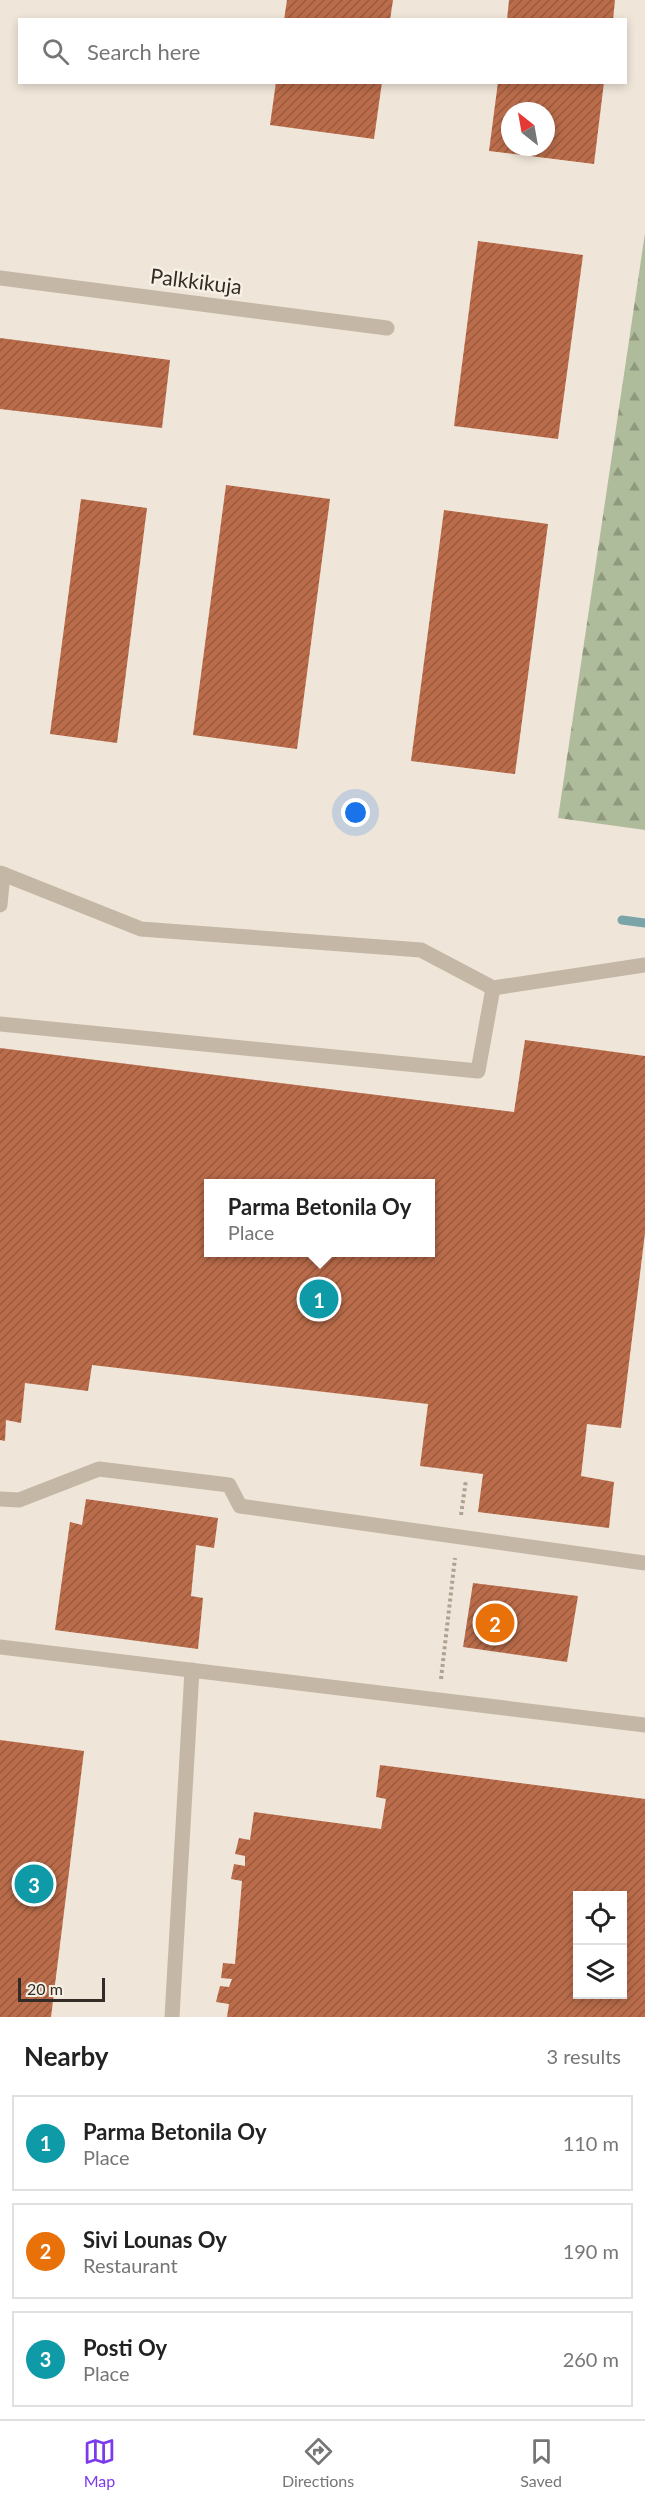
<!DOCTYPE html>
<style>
:root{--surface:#fff;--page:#f2f2f2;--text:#222;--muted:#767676;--line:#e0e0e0;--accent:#7c3aed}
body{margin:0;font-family:Lato,sans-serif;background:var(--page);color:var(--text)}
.controls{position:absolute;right:18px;bottom:18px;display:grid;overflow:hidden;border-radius:0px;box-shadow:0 3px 9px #0003}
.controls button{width:54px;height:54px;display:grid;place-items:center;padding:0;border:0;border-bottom:2px solid var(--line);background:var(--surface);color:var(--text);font:30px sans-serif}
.compass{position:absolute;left:501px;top:102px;width:54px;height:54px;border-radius:50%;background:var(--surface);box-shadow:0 3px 9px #0003;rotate:329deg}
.scale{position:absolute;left:18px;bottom:15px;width:87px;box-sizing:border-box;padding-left:6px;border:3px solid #322b26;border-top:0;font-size:16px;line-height:21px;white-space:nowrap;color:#322b26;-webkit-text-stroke:4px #f7f0e5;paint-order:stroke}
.you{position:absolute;left:356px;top:813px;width:21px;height:21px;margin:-15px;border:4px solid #fff;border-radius:50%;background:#1a73e8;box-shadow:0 0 0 9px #1a73e833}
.badge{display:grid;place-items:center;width:39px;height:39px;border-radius:50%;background:var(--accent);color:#fff;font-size:20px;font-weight:700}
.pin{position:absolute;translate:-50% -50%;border:3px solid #fff;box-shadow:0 2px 6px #0006}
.popup{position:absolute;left:204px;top:1179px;width:231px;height:78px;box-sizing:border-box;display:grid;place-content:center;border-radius:0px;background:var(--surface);filter:drop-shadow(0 2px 4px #0005);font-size:20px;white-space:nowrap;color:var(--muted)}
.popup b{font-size:22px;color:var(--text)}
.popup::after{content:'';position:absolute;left:50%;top:100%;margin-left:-12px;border:12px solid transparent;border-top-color:var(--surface)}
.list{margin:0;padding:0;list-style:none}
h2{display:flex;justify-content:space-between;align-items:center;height:78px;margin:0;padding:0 24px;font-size:26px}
h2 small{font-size:20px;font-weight:400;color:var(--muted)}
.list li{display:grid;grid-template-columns:39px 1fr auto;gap:18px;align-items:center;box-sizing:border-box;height:96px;margin:0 12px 12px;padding:0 12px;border:2px solid var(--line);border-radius:0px}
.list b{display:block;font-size:22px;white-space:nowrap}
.list p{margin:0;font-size:20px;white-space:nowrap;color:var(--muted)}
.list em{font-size:20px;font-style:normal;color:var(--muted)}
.icon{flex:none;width:33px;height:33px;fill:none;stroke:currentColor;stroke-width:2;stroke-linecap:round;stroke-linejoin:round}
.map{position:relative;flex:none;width:645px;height:2017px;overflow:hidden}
.search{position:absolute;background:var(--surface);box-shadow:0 3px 9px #0003;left:18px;right:18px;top:18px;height:66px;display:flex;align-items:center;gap:15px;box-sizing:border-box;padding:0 21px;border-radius:0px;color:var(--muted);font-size:22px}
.sheet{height:402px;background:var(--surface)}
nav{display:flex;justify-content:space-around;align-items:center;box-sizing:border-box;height:84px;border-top:2px solid var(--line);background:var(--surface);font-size:16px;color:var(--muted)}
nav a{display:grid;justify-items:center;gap:3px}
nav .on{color:var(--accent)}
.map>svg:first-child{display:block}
.forest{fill:url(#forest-firs)}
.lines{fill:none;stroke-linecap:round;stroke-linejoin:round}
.stream{stroke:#7ba4a9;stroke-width:9}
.building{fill:url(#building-hatch);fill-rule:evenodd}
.path{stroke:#b1a191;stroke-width:4;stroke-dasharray:3 3;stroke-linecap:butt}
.service{stroke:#c5b7a6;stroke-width:15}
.minor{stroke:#c5b7a6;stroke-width:15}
.labels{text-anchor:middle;stroke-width:5;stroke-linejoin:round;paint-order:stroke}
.street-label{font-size:21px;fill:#322b26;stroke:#f7f0e5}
</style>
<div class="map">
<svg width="645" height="2017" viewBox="0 0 645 2017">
<defs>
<pattern id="forest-firs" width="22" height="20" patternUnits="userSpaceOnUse" patternTransform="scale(1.5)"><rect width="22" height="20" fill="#afbc9b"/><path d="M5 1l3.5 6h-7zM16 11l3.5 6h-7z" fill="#8f997e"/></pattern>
<pattern id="building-hatch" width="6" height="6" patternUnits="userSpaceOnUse" patternTransform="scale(1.5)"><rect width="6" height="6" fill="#bb6d4b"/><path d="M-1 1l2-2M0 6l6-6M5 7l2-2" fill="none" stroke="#995a3e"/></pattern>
</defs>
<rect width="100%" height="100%" fill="#efe6d9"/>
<polygon class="forest" points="645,233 645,830 558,818"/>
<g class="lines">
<polyline class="stream" points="622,920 645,923"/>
</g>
<g class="building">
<polygon points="287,0 393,0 390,20 284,20"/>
<polygon points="509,0 615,0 613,20 507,20"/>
<polygon points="276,82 382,82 374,139 270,125"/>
<path d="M498 82H604L594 164 489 151ZM510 111H546V147H510Z"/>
<polygon points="478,241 583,255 558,439 454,426"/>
<polygon points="0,338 170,360 162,428 0,409"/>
<polygon points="226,485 330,499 297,749 193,735"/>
<polygon points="81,499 147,508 117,743 50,734"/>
<polygon points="444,510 548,524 515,774 411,761"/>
<path d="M525 1040 645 1056V1233L621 1428 587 1424 581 1476 614 1482 609 1528 478 1512 483 1474 420 1466 428 1404 92 1365 88 1391 25 1383 21 1423 6 1420 5 1441 0 1440V1048L514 1112ZM208 1184H430V1252H208Z"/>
<polygon points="86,1499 218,1518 214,1548 196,1545 191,1596 203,1598 198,1649 55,1630 70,1522 82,1525"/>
<polygon points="473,1583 578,1596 567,1662 463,1647"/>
<polygon points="0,1740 84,1751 51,2017 0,2017"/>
<path d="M380 1765 645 1799V2017H227L229 2004 216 2002 220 1986 229 1987 232 1979 221 1978 223 1963 235 1964 242 1881 231 1879 234 1864 245 1866V1856L235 1854 239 1838 250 1840 254 1812 381 1829 386 1799 376 1797ZM578 1896H622V1994H578Z"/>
</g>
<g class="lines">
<g class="path">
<polyline points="461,1515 466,1480"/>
<polyline points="441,1679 455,1558"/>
</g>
<g class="service">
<polyline points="0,873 3,874 0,905"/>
<polyline points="3,874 141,929 421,950 493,988"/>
<polyline points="0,1024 478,1071 493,988 645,965"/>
<polyline points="0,1499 19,1500 99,1469 229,1485 240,1506 645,1563"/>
<polyline points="0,1647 645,1725"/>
<polyline points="172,2017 192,1670"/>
</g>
<polyline class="minor" points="0,278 387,328"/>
</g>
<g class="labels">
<g class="street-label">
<text transform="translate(196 282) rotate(7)" y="7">Palkkikuja</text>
</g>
</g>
</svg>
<div class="controls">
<button><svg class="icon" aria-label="locate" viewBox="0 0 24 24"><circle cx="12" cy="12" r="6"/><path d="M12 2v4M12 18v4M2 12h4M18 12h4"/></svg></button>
<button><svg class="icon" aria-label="layers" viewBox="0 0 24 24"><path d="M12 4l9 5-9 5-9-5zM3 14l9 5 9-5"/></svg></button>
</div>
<svg class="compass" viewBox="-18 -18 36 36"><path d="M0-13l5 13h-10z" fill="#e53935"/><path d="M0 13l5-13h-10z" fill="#767676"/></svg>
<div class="scale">20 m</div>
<div class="you"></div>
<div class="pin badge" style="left:319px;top:1299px;background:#0f9aa8">1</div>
<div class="popup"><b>Parma Betonila Oy</b>Place</div>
<div class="pin badge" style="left:495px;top:1623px;background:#e8710a">2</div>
<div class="pin badge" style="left:34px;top:1884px;background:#0f9aa8">3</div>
<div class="search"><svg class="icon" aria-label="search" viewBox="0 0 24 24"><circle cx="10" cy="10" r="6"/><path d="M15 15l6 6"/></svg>Search here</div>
</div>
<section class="sheet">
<h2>Nearby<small>3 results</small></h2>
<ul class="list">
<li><span class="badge" style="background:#0f9aa8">1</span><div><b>Parma Betonila Oy</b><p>Place</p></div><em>110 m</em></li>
<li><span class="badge" style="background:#e8710a">2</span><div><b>Sivi Lounas Oy</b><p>Restaurant</p></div><em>190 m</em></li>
<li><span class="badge" style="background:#0f9aa8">3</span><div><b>Posti Oy</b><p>Place</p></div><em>260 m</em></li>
</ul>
</section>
<nav>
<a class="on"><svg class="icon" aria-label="map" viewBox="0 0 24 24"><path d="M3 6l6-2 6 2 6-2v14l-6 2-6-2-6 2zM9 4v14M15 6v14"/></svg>Map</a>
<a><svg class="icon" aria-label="directions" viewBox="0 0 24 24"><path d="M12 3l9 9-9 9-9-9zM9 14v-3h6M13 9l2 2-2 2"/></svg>Directions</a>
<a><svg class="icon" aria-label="saved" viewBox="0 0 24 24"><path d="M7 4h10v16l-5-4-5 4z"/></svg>Saved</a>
</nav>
